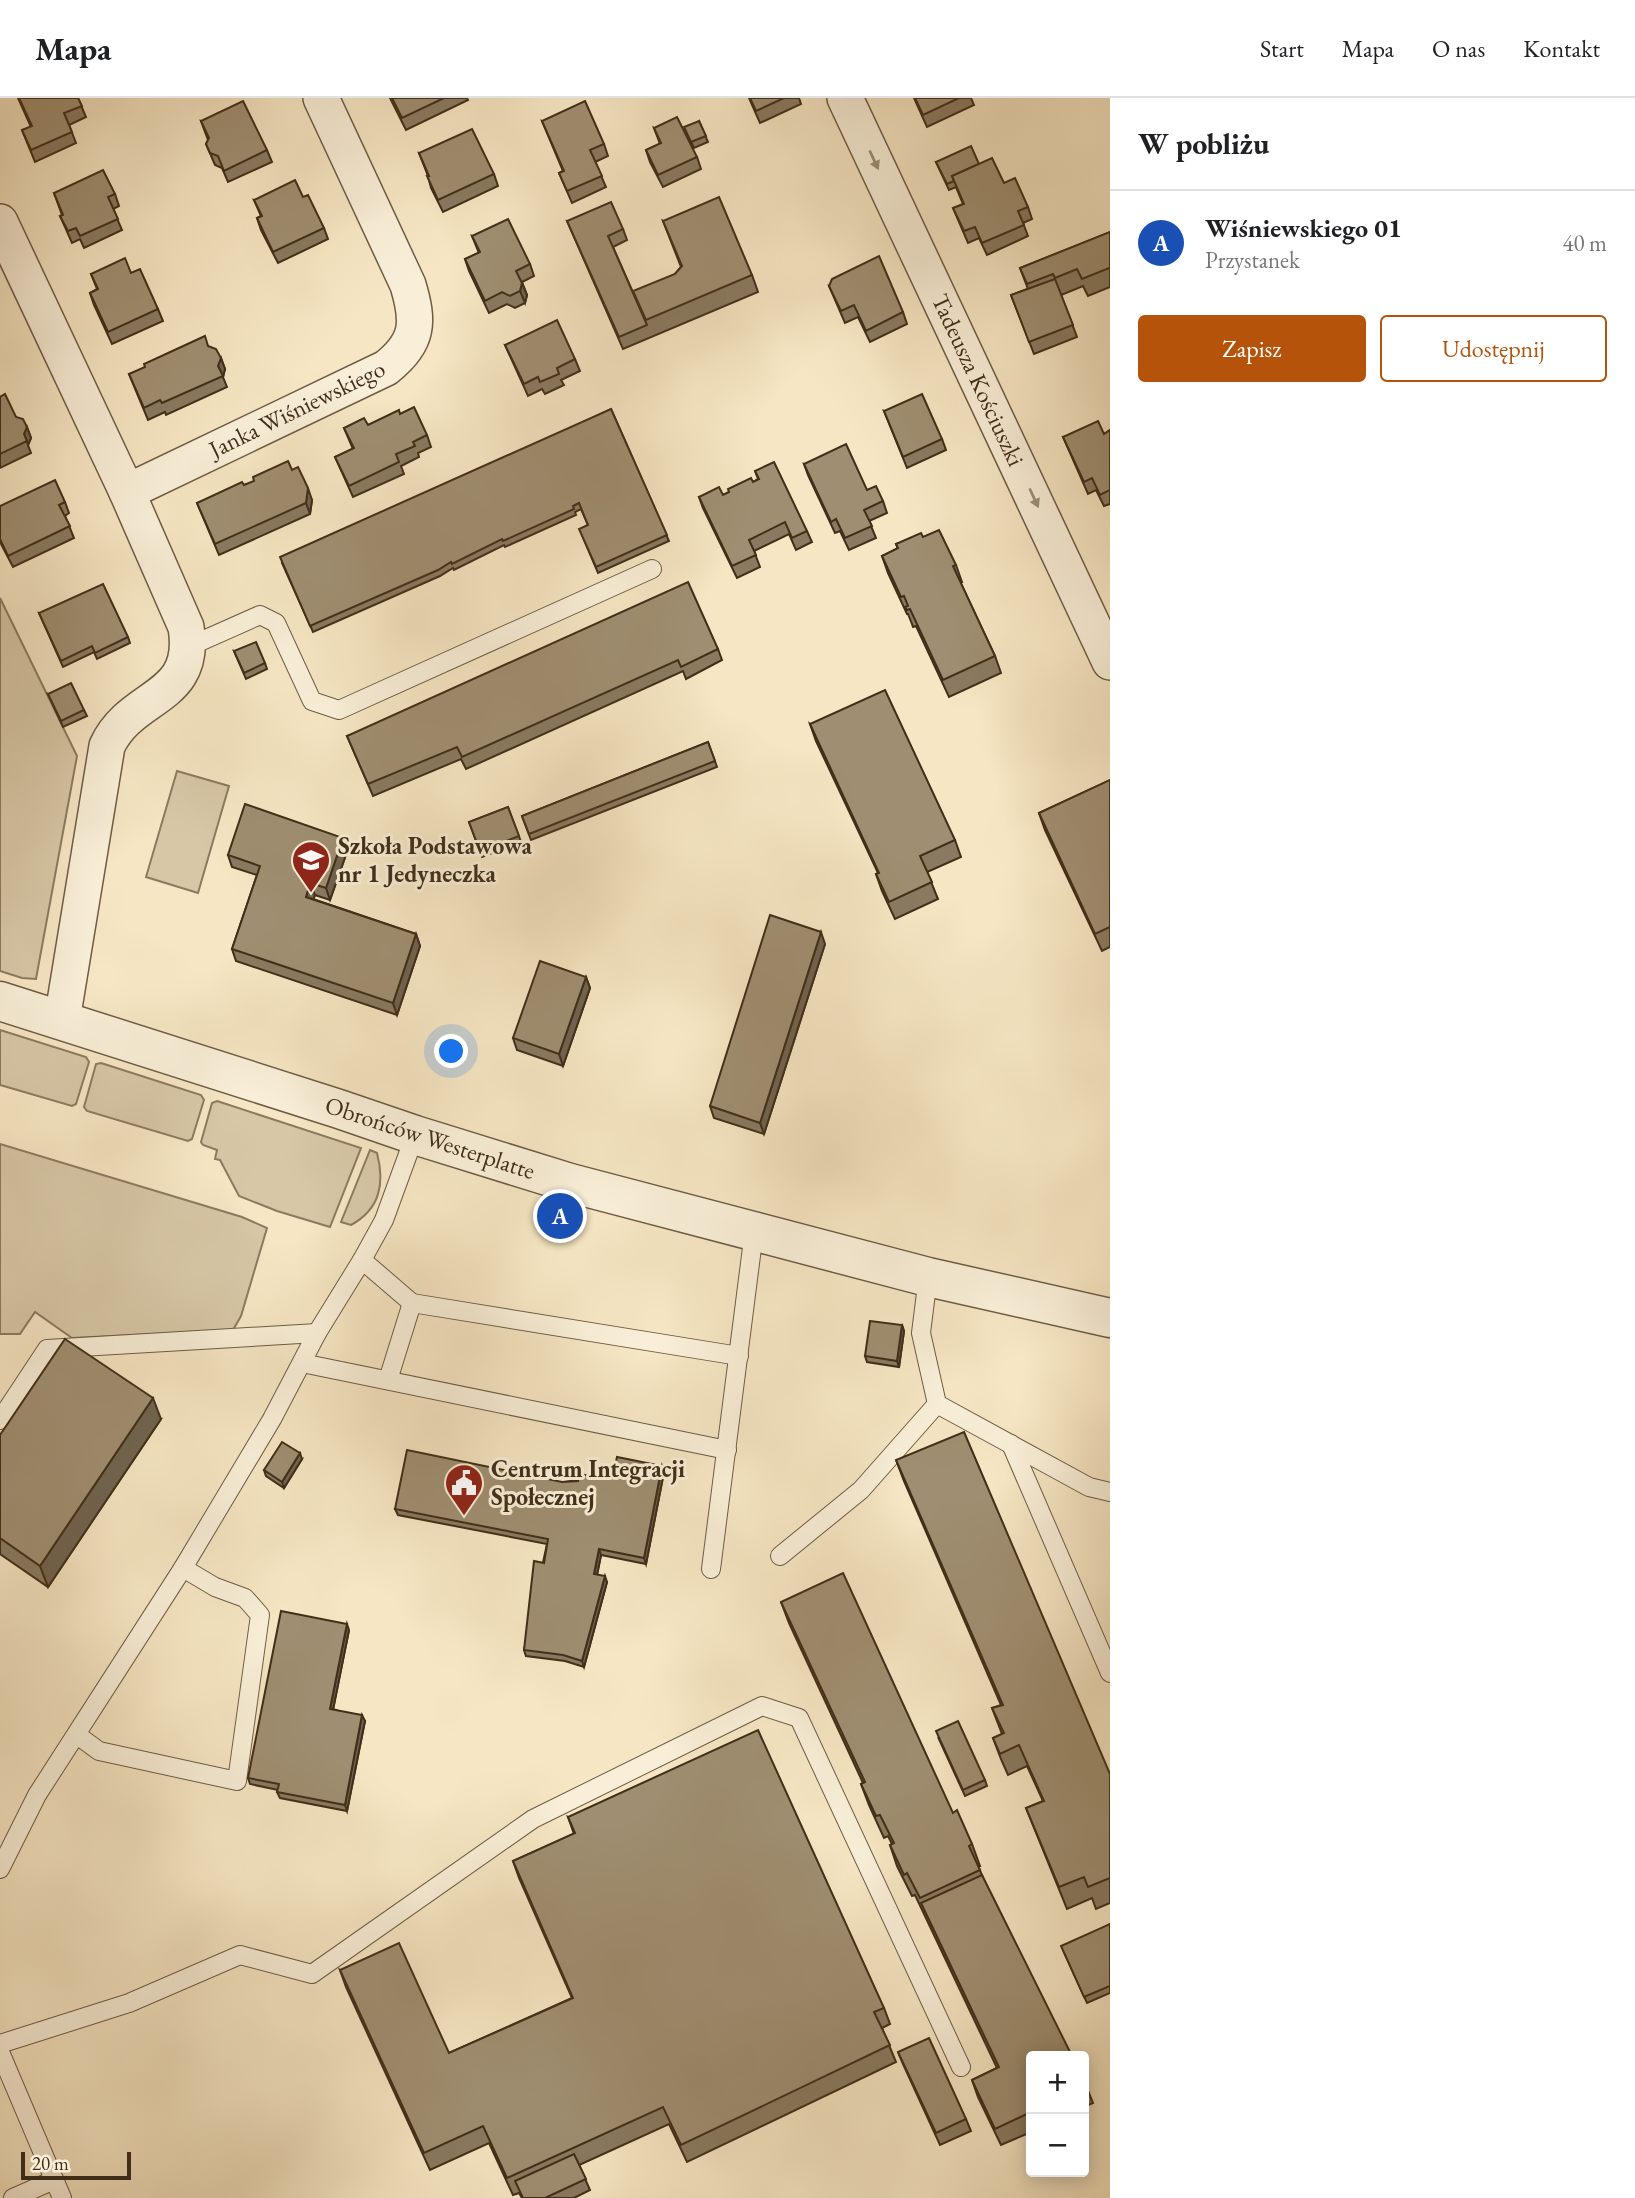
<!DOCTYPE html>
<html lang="pl">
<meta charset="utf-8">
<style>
:root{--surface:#fff;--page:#f2f2f2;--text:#202124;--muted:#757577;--line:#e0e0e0;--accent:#b45309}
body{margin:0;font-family:"EB Garamond",serif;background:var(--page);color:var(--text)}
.controls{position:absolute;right:21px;bottom:21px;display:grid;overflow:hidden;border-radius:7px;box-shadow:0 4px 18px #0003}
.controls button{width:63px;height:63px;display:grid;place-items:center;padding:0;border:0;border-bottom:2px solid var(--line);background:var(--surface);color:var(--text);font:35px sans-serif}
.scale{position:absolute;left:21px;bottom:18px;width:110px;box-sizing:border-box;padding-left:7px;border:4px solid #412e19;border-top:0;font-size:19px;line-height:24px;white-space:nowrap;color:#412e19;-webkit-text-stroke:5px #f9efd8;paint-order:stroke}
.you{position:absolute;left:452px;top:954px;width:24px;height:24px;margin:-18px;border:5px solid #fff;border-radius:50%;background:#1a73e8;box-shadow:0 0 0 10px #1a73e833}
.badge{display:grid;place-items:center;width:46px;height:46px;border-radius:50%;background:var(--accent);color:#fff;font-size:23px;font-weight:700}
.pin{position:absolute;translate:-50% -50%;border:4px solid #fff;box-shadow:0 2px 7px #0006}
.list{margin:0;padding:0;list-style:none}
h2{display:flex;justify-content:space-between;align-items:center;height:91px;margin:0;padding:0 28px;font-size:30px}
h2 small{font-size:23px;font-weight:400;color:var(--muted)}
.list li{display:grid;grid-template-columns:46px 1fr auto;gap:21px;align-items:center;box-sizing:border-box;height:105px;padding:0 28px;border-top:2px solid var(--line)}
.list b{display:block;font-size:26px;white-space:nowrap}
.list p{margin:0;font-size:23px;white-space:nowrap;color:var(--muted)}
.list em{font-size:23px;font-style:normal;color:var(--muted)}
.actions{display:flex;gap:14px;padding:21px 28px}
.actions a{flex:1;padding:16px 0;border:2px solid var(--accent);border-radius:7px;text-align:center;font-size:24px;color:var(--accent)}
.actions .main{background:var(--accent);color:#fff}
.map{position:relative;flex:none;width:1110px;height:2100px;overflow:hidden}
header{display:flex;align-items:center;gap:42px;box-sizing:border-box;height:98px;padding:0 35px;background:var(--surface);border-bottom:2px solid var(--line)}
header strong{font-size:33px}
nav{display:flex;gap:38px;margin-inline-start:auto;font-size:24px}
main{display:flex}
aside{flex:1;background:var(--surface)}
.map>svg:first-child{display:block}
.green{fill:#d7c7a6;stroke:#8c7a60;stroke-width:2}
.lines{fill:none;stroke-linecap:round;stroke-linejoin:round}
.service-casing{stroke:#6e5c44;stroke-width:20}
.minor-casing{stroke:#6e5c44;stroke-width:38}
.tertiary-casing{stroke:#6e5c44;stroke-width:41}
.service{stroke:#f9efd8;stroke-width:18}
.minor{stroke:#f9efd8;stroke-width:35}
.tertiary{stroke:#f9efd8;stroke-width:38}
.wall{fill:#897a61;stroke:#412e19;stroke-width:2}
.shaded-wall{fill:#6f634f;stroke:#412e19;stroke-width:2}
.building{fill:#9f8e71;stroke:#412e19;stroke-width:2}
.oneway{fill:#9d8e78}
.labels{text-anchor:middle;stroke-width:6;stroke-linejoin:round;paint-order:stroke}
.street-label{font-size:24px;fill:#412e19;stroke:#f9efd8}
.poi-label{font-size:24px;font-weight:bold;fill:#412e19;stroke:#f9efd8;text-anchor:start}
</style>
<header>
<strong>Mapa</strong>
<nav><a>Start</a><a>Mapa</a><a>O nas</a><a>Kontakt</a></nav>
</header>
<main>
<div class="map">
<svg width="1110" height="2100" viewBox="0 0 1110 2100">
<rect width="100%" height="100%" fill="#f6e6c3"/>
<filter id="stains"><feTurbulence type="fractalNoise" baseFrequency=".00286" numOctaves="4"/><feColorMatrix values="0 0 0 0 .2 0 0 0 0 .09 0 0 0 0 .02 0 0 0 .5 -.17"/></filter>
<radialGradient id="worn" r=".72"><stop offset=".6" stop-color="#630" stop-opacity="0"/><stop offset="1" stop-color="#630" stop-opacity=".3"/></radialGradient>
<g class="green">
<polygon points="0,500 77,658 36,881 22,880 0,873"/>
<polygon points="177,673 229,688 198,795 146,779"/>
<polygon points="0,932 86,959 89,964 76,1006 72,1008 0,987"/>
<polygon points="101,965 201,997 204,1002 192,1041 188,1043 87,1013 84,1009 96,966"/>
<polygon points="217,1003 361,1050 330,1129 277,1113 239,1098 220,1062 215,1061 217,1052 203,1047 201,1044 212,1005"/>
<polygon points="0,1046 242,1119 267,1130 241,1218 233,1232 72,1240 35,1214 20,1236 0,1236"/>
<path d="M370 1052 377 1055C385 1086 380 1111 351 1127L341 1124Z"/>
</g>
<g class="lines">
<defs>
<g id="service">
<polyline points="188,549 260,517 276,525 312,603 339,612 652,471"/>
<polyline points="362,1162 412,1205"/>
<polyline points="302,1265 727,1352"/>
<polyline points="388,1282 412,1205 739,1258"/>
<polyline points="937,1306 1089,1389 1110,1394"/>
<polyline points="0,1322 47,1251 317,1235"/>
<polyline points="1011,1346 1110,1575"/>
<polyline points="780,1458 861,1392 937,1306 921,1235 928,1179"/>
<polyline points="711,1471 754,1134"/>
<polyline points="77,1637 99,1653 237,1683 260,1517 245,1500 215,1489 183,1470"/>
<polyline points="0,1771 37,1697 183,1470 272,1321 317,1235 362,1162 384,1122 415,1037"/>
<polyline points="0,1946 129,1905 240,1857 312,1876 533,1721 762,1608 799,1620 961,1969"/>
<polyline points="0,1954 62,2100"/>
<polyline points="13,2100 54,2082"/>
</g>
<g id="minor">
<polyline points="845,0 1110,564"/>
<path d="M0 124 127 394 186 529C198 603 132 594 107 648L62 922"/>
<path d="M127 394 386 270C419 244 419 224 408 187L321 0"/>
</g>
<polyline id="tertiary" points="0,903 339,1011 415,1037 570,1085 928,1179 1110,1220"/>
</defs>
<use href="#service" class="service-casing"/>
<use href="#minor" class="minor-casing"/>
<use href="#tertiary" class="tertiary-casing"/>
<use href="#service" class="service"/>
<use href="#minor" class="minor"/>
<use href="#tertiary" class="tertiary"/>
</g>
<g class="wall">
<polygon points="18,0 78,0 86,19 69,27 76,45 35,64 22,32 31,29"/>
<polygon points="390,0 467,0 468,2 406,32"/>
<polygon points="749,0 799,0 801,6 760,25"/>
<polygon points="914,0 971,0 974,7 927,29"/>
<polygon points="201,23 267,52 272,64 228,84 222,70 215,67 206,46 208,42"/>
<polygon points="542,23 604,46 608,58 595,64 606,89 572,105 559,75 563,73"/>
<polygon points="699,23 708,44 694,50 687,35"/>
<polygon points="654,30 697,59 701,71 663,89 650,64 646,52 660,46"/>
<polygon points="419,55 494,76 498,88 443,114 431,90 428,78"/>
<polygon points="936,64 979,66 1004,85 1028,109 1032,121 1023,125 1028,138 987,157 979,140 968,145 953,110 963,106 956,89 949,92"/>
<polygon points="54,95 115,96 119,108 113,111 122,132 84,150 80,141 72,145 65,129 60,118 62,117"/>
<polygon points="254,102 324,130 328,141 278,165 261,132 257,120 261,118"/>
<polygon points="567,123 623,131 627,142 613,149 635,199 675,176 681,169 663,123 752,177 758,194 623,251"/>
<polygon points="1110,134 1110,189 1088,198 1083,188 1061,197 1077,239 1034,256 1011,197 1028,191 1020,170"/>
<polygon points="472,138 530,166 534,178 522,184 527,197 525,205 515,210 507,206 489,215 469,173 465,161 479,155"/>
<polygon points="131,175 158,211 163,223 112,246 94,207 90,195 97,191 91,176"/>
<polygon points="829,188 903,214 907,226 870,244 858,219 845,225"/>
<polygon points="505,247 575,261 580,273 561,282 564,287 545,296 542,291 528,298"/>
<polygon points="208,248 221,260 225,271 223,279 227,289 166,317 165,314 148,322 129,276"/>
<polygon points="0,299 16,319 27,329 31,340 28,347 31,355 0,370"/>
<polygon points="611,311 669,443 598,475 582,437 588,427 581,411 575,414 576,417 505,449 504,447 454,472 453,470 440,478 313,534 282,465"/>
<polygon points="884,313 942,341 946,352 907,370"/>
<polygon points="400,316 427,337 431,349 418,355 419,359 401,368 404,376 353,399 335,359 353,351 344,330 368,327"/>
<polygon points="1110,332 1110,406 1104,408 1096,392 1088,396 1063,339 1104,336"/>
<polygon points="804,366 867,392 883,403 887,415 869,423 876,440 849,452 840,433 835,435 808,377"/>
<polygon points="292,372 312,402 310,416 219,457 197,405 244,387"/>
<polygon points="755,373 807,433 812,444 796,452 789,436 754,453 760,469 737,480 703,410 699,399 723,397 753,384 758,381"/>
<polygon points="65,404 69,415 65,418 74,440 13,469 0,444 0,408"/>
<polygon points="923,439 956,467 962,484 960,484 995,558 1001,575 949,599 916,528 913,529 912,526 908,516 907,516 888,475 882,458 898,451 896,446"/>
<polygon points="39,515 128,539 130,545 97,561 94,554 63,569"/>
<polygon points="718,551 722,562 686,581 683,573 466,671 461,661 373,698 347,638"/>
<polygon points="234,553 265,565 267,571 246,581"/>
<polygon points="48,596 84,612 87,618 63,629"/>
<polygon points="810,626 955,742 961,759 927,774 938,801 895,821 882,793 876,776 878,775 816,643"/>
<polygon points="708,644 717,669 531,742 522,718"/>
<polygon points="1110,682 1110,849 1102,853 1045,732 1039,715"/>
<polygon points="508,709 521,744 482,759 469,724"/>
<polygon points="343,740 348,751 330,802 315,797 313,801 416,836 420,848 397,917 236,863 232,851 257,777 232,769 228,757"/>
<polygon points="825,846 764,1036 714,1020 710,1008"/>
<polygon points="586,879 590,890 563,968 517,952 513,940"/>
<polygon points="902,1227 904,1233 899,1269 867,1264 865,1258"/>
<polygon points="161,1321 48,1489 0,1456 0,1337"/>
<polygon points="302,1361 284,1390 266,1378 264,1372"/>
<polygon points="896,1362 1110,1676 1110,1805 1096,1811 1092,1800 1067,1811 1026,1710 1043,1703 1027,1668 1008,1677 1001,1661 993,1640 1002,1636 992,1610 1001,1607 904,1383"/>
<polygon points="664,1374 646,1466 601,1457 597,1477 607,1484 584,1569 565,1563 526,1558 524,1552 547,1446 398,1417 395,1411 596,1379"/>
<polygon points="781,1504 953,1715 972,1746 980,1768 978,1768 982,1777 1031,1958 1031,2034 1001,2047 978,1999 972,1982 997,1970 915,1797 912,1798 897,1768 890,1747 892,1746 888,1738 884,1740 869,1707 861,1686 863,1685 789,1525"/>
<polygon points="349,1532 333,1611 365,1623 347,1713 280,1700 277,1694 278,1692 250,1686 248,1680"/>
<polygon points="938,1639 985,1682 987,1688 965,1698"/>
<polygon points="568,1719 884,1910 890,1926 882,1930 896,1964 687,2064 669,2026 579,2067 590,2092 574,2100 522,2100 519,2095 513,2097 489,2045 430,2072 346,1889 340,1872 449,1955 572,1900 519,1780 513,1763 574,1736"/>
<polygon points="1110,1826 1110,1895 1087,1905 1064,1854"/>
<polygon points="898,1954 966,2021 971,2033 940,2047 903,1966"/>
<polygon points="1084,1983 1093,2005 1084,2009"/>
</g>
<g class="shaded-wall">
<polygon points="522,185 527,197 525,205 520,193"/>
<polygon points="221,260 225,271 223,279 218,268"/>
<polygon points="27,329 31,340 28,347 24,336"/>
<polygon points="308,390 312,402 310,416 306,405"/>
<polygon points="343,740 348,751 330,802 326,790"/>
<polygon points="310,785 315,797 310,811 306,799"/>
<polygon points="821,834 825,846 764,1036 760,1025"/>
<polygon points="416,836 420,848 397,917 393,905"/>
<polygon points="586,879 590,890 563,968 559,956"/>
<polygon points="902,1227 904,1233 899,1269 897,1263"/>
<polygon points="153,1300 161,1321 48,1489 40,1468"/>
<polygon points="300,1355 302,1361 284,1390 282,1384"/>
<polygon points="662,1368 664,1374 646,1466 644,1460"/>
<polygon points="599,1451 601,1457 596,1482 594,1476"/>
<polygon points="605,1478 607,1484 584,1569 582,1563"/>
<polygon points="347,1526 349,1532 332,1617 330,1611"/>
<polygon points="362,1617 365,1623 347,1713 345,1707"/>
</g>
<g class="building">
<polygon points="19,0 78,0 82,8 64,15 72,34 31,52 22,32 32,28"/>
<polygon points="392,0 444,0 402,20"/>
<polygon points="750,0 784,0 756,13"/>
<polygon points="915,0 959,0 923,17"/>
<polygon points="243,3 267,52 224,73 218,58 210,55 206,46 209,40 201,23"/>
<polygon points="585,3 604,46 590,52 602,78 567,93 559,75 564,73 542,23"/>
<polygon points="677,19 697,59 658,77 646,52 661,45 654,30"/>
<polygon points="699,23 706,38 691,44 684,29"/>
<polygon points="472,31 494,76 438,102 427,78 429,78 419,55"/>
<polygon points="971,48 979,66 952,78 954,83 947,86 936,64"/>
<polygon points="992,60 1004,85 1015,80 1028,109 1018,113 1024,127 982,145 975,129 964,133 953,110 964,106 952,78"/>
<polygon points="103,72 115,96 108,99 118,121 80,138 76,130 68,133 60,118 63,117 54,95"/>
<polygon points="295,82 303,99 308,97 324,130 273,154 257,120 262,118 254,102"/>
<polygon points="719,99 752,177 646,222 633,193 675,176 682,168 663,123"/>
<polygon points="611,104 623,131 608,138 647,227 619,239 567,123"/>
<polygon points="508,121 530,166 516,173 522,185 520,193 510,198 502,194 485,203 465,161 480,154 472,138"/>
<polygon points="1110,134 1110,172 1109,170 1082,181 1077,171 1055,180 1053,176 1027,186 1020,170"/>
<polygon points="879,158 903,214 866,233 854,207 841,213 829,188 832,181"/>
<polygon points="125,160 131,175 140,171 158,211 108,234 90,195 98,191 91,176"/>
<polygon points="1055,181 1073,227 1029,244 1011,197"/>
<polygon points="557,222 575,261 557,270 559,276 540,284 538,279 524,286 505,247"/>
<polygon points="205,238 208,248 216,251 221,260 218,268 223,278 162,305 160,302 144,310 129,276 145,269 144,266"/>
<polygon points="5,296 16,319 23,321 27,329 24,336 27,343 0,356 0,299"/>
<polygon points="922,296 942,341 903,359 884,313"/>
<polygon points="414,309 427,337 413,344 415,348 396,356 399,364 349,388 335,359 354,350 344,330 364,320 368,327 399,312 400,316"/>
<polygon points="611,311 667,437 596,469 579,431 588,427 579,405 573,408 574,411 503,443 502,441 452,466 451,464 438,472 310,528 280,459"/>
<polygon points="1098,323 1104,336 1110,332 1110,392 1100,397 1092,380 1084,384 1063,339"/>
<polygon points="846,346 867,392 876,388 883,403 864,412 872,428 845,440 836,421 831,424 804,366"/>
<polygon points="288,363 292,372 298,369 308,390 306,405 215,446 197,405 242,384 244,387 254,383 253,379"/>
<polygon points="774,364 807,433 792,440 785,424 749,442 756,457 732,468 699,399 719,389 723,397 729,394 728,391 751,380 753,384 759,381 755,373"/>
<polygon points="55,382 65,404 59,407 70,428 8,458 0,441 0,408"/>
<polygon points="939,432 956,467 953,468 995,558 943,582 910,511 907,512 905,509 908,508 904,498 901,499 882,458 898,450 896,446 921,435 923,439"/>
<polygon points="688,484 718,551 681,569 678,562 462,659 457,649 368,686 347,638"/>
<polygon points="103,486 128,539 95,555 92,548 61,563 39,515"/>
<polygon points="256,544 265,565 244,575 234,553"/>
<polygon points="71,585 84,612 61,623 48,596"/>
<polygon points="885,592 955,742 920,758 932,784 889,804 876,776 879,775 810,626"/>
<polygon points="708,644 715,663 529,736 522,718"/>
<polygon points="1110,682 1110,829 1095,836 1039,715"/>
<polygon points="245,706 343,740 326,790 310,785 306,799 416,836 393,905 232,851 260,768 228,757"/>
<polygon points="508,709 519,738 480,753 469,724"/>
<polygon points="770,817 821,834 760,1025 710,1008"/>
<polygon points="540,863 586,879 559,956 513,940"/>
<polygon points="870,1223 902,1227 897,1263 865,1258"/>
<polygon points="65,1241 153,1300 40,1468 0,1440 0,1337"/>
<polygon points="964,1334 1110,1676 1110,1780 1088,1789 1084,1779 1059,1789 1026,1710 1044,1703 1019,1647 1000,1656 993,1640 1004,1635 992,1610 1003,1607 896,1362"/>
<polygon points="282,1344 300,1355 282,1384 264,1372"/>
<polygon points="407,1352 562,1384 578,1383 579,1376 596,1379 613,1377 617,1359 662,1368 644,1460 599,1451 594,1476 605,1478 582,1563 563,1557 524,1552 534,1463 544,1465 548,1441 395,1411"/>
<polygon points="843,1475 953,1715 957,1712 972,1746 969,1748 980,1772 920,1800 907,1775 904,1777 890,1747 894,1745 880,1717 876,1718 861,1686 865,1684 781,1504"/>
<polygon points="281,1513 347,1526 330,1611 362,1617 345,1707 277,1694 279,1686 248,1680"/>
<polygon points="958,1623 985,1682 963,1692 936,1633"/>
<polygon points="758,1632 884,1910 874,1914 890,1947 681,2047 663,2009 507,2080 483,2028 424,2055 340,1872 399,1845 449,1955 573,1900 513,1763 575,1735 568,1719"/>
<polygon points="982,1777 1072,1958 1031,1958 1031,2014 995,2031 972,1982 999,1969 921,1805"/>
<polygon points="1110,1826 1110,1888 1084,1899 1061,1848"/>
<polygon points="929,1940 966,2021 936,2035 898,1954"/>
<polygon points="574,2056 586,2081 545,2100 523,2100 515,2083"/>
</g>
<defs><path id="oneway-solid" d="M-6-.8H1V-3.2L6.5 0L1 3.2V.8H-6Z" transform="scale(1.75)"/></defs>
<g class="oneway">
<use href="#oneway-solid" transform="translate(874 62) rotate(65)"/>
<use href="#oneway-solid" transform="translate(1034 400) rotate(65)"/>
</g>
<defs>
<symbol id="school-pin" viewBox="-11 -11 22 30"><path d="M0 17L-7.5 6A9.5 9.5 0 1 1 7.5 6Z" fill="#8f2418" stroke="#f9efd8"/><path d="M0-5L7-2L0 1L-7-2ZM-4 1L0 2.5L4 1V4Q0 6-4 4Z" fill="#fff"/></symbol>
<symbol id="civic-pin" viewBox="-11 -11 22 30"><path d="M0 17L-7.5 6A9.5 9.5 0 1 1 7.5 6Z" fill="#8f2418" stroke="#f9efd8"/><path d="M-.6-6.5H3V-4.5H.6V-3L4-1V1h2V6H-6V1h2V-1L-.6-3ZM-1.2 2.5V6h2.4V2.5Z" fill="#fff"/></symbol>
</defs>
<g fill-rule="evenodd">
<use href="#school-pin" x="289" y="740" width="44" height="60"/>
<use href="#civic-pin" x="442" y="1363" width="44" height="60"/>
</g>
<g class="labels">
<g class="street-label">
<text transform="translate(978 282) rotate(65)" y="8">Tadeusza Kościuszki</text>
<text transform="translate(297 311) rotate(-26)" y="8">Janka Wiśniewskiego</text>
<text transform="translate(430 1040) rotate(18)" y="8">Obrońców Westerplatte</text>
</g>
<g class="poi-label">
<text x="338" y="756">Szkoła Podstawowa<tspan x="338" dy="28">nr 1 Jedyneczka</tspan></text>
<text x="491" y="1379">Centrum Integracji<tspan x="491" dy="28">Społecznej</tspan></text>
</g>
</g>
<rect width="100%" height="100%" filter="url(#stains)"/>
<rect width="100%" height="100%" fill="url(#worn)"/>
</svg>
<div class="controls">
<button>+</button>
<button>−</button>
</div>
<div class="scale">20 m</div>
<div class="you"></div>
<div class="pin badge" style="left:560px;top:1118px;background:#1a4fb4">A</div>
</div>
<aside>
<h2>W pobliżu<small></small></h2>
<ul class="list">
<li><span class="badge" style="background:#1a4fb4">A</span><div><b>Wiśniewskiego 01</b><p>Przystanek</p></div><em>40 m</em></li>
</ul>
<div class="actions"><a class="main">Zapisz</a><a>Udostępnij</a></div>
</aside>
</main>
